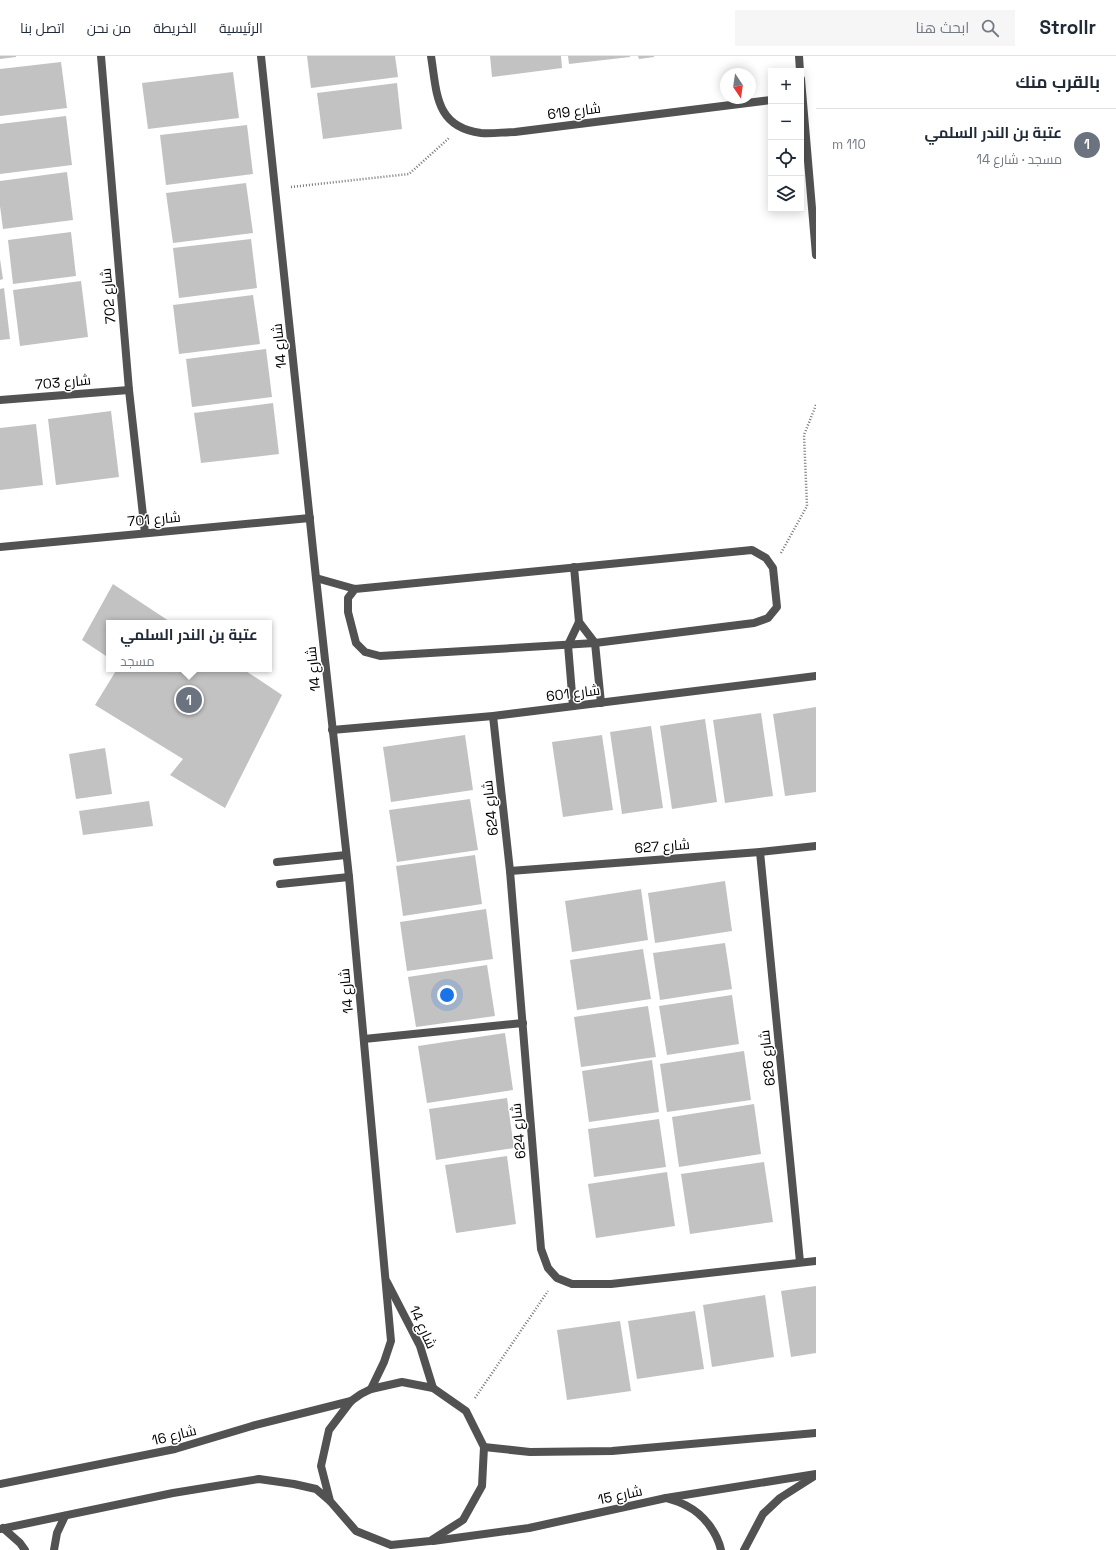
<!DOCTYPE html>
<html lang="ar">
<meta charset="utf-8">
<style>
:root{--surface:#fff;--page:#f6f6f7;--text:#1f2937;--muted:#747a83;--line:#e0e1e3;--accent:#0b8043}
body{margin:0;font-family:"Space Grotesk",Cairo,sans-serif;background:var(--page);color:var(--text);direction:rtl}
.controls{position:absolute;right:12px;top:12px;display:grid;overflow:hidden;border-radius:0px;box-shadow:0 2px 10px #0003}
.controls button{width:36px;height:36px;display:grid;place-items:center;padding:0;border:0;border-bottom:1px solid var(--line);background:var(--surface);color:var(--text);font:20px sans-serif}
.compass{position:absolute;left:720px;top:12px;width:36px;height:36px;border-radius:50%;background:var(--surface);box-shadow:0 2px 10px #0003;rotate:167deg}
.you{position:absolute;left:447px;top:939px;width:14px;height:14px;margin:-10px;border:3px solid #fff;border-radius:50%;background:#1a73e8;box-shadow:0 0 0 6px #1a73e833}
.badge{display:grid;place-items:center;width:26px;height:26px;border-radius:50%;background:var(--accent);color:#fff;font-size:13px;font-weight:700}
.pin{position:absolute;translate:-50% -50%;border:2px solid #fff;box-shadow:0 1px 4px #0006}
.popup{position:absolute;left:106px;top:564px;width:166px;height:52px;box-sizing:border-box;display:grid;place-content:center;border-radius:0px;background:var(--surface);filter:drop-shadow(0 1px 3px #0005);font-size:13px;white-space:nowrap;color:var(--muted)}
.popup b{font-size:15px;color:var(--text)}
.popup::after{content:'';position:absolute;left:50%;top:100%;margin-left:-8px;border:8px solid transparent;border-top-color:var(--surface)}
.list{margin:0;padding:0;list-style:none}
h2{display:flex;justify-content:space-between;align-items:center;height:52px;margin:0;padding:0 16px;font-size:17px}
h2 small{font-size:13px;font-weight:400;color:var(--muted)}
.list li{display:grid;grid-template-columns:26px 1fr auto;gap:12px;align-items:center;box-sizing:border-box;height:72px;padding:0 16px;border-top:1px solid var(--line)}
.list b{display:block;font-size:15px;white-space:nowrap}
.list p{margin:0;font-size:13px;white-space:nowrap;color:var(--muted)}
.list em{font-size:13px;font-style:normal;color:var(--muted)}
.icon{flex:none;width:22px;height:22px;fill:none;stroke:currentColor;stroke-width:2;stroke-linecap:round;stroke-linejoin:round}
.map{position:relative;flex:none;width:816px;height:1494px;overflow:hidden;direction:ltr}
header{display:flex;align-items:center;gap:24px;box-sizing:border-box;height:56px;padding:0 20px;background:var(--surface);border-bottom:1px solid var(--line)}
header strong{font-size:19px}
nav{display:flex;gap:22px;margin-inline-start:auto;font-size:14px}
.search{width:280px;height:36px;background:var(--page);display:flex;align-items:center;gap:10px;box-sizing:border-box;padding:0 14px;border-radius:0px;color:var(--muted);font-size:15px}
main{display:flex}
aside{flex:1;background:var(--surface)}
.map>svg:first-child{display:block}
.building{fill:#c2c2c2}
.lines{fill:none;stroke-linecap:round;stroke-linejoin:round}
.path{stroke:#747474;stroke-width:2.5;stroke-dasharray:1 2;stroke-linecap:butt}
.service{stroke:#525252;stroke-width:8}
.minor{stroke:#525252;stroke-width:8}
.tertiary{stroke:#525252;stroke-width:8}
.labels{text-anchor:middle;stroke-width:3;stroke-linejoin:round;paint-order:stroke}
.street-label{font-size:14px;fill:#000;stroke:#fff}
</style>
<header>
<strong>Strollr</strong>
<div class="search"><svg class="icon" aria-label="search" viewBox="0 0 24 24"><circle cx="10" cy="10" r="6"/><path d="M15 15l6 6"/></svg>ابحث هنا</div>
<nav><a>الرئيسية</a><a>الخريطة</a><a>من نحن</a><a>اتصل بنا</a></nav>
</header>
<main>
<aside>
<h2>بالقرب منك<small></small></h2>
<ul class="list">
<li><span class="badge" style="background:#6b7280">1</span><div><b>عتبة بن الندر السلمي</b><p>مسجد · شارع 14</p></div><em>110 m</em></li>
</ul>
</aside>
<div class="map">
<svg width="816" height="1494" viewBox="0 0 816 1494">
<rect width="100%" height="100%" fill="#fff"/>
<g class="building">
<polygon points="0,0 16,0 16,1 0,3"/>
<polygon points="307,0 395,0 398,21 311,32"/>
<polygon points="490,0 561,0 562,12 492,21"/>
<polygon points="568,0 630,0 630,1 569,8"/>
<polygon points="638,0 654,0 654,1 639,3"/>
<polygon points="61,6 67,52 0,60 0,13"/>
<polygon points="233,16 239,62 148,73 142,27"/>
<polygon points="397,27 402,73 323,83 317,37"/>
<polygon points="66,60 72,109 0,118 0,68"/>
<polygon points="247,69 253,118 166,129 160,79"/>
<polygon points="67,116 73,164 3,173 0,150 0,125"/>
<polygon points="246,127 253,177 173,187 166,137"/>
<polygon points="71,176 76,220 13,228 8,184"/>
<polygon points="251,183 257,232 179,242 173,192"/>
<polygon points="0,203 3,223 0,224"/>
<polygon points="81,225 88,281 20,290 13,234"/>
<polygon points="4,232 10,283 0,284 0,233"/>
<polygon points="253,239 260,288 179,298 173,249"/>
<polygon points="266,293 272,341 192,351 186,303"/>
<polygon points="273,347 279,398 201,407 194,357"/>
<polygon points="111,355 119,421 56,429 48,363"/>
<polygon points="36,368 43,429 0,434 0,372"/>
<polygon points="113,528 172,567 109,567 109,602 82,584"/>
<polygon points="117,613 243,613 282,639 225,752 170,719 183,703 95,649"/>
<polygon points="816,651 816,736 785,740 773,658"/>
<polygon points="761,657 773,740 725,747 713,664"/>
<polygon points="705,663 717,746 672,753 660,670"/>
<polygon points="651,670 663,752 622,758 610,676"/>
<polygon points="465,679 473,734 391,746 383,691"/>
<polygon points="602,679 613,754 563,761 552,686"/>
<polygon points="105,692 112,738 76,743 69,698"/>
<polygon points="470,743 478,794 397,806 389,754"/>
<polygon points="149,745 153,770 83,779 79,755"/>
<polygon points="475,799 482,848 403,860 396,810"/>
<polygon points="725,825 732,875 655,887 648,837"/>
<polygon points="641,833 648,884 572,896 565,845"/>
<polygon points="486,853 493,903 407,915 400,866"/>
<polygon points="725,887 732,933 660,944 653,897"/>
<polygon points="643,893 651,943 577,954 570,904"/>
<polygon points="487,909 495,960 416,971 408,921"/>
<polygon points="732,939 739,988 667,999 659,950"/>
<polygon points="648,950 656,1001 581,1011 574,961"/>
<polygon points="505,977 513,1034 427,1047 418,990"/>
<polygon points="744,995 751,1044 667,1056 660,1008"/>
<polygon points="652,1004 659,1056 589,1066 582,1015"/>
<polygon points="507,1042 514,1092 436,1104 429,1053"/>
<polygon points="754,1048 761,1098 679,1111 672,1061"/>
<polygon points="659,1063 666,1111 594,1121 588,1073"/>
<polygon points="507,1100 516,1168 456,1177 445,1109"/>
<polygon points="764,1106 773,1166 690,1178 681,1118"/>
<polygon points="667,1116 675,1170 596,1182 588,1128"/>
<polygon points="816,1230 816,1297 791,1301 781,1235"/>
<polygon points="765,1239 774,1301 712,1311 703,1249"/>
<polygon points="695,1255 704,1313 637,1323 628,1265"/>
<polygon points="620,1265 631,1335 567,1344 557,1274"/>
</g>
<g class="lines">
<g class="path">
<polyline points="291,131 409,118 449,82"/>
<polyline points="781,497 807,450 804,379 816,349"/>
<polyline points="475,1342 548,1235"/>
</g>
<g class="service">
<polyline points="316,522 355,533 752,494 766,502 773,512 777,551 768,562 754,567 595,587 380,600 365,596 356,587 348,556 348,542 355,533"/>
<polyline points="579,566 595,587 601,647"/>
<polyline points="573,650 568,589 579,566 574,511"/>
<polyline points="277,806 346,799"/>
<polyline points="280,828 349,821"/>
<polyline points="364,983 523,967"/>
<polyline points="3,1472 20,1487 25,1494"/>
<polyline points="54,1494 57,1477 65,1460"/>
</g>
<g class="minor">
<polyline points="101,0 129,334 145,477"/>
<path d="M431 0C437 37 435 71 481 77 492 78 504 76 515 76L771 44"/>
<polyline points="799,0 800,15"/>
<polyline points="801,23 816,199"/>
<polyline points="0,344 129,334"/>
<polyline points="0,491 310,462"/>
<polyline points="493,660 510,815 541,1193 548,1212 557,1222 572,1228 611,1228 816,1205"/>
<polyline points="332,674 493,660 816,620"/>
<polyline points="760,796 800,1206"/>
<polyline points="510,815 760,796 816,790"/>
<path d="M666 1442C673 1444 680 1446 687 1450 703 1458 717 1476 721 1494"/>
<polyline points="744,1494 763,1458 780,1442 816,1419"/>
</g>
<g class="tertiary">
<polyline points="261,0 316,522 349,821 391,1285 384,1306 371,1333"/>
<polyline points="387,1226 420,1290 433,1332"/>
<polyline points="484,1391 530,1396 612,1395 816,1377"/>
<polyline points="0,1428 175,1393 252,1370 351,1345"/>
<polyline points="0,1473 173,1437 259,1423 294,1428 316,1433 330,1445 356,1475 391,1489 430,1485 463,1464 482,1430 484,1391 466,1355 433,1332 402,1326 371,1333 361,1338 351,1345 329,1374 321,1410 330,1445"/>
<polyline points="433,1485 529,1472 666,1442 816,1418"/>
</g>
</g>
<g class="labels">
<g class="street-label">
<text transform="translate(574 55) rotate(-7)" y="5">شارع 619</text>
<text transform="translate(108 240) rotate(-95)" y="5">شارع 702</text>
<text transform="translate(279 290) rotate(-96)" y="5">شارع 14</text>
<text transform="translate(63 326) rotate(-5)" y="5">شارع 703</text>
<text transform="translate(154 463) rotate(-5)" y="5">شارع 701</text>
<text transform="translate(313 613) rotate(-96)" y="5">شارع 14</text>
<text transform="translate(573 637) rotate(-7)" y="5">شارع 601</text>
<text transform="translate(490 752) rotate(-96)" y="5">شارع 624</text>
<text transform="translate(662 790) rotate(-4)" y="5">شارع 627</text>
<text transform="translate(346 935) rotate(-95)" y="5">شارع 14</text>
<text transform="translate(767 1002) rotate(-96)" y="5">شارع 626</text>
<text transform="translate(518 1075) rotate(-95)" y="5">شارع 624</text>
<text transform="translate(423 1271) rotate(65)" y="5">شارع 14</text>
<text transform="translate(174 1379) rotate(-14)" y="5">شارع 16</text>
<text transform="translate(620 1439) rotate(-12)" y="5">شارع 15</text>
</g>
</g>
</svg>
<div class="controls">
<button>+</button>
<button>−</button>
<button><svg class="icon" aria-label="locate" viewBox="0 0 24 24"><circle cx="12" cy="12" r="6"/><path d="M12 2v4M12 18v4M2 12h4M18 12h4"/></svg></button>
<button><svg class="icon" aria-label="layers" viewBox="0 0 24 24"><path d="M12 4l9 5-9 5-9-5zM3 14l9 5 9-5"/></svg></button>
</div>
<svg class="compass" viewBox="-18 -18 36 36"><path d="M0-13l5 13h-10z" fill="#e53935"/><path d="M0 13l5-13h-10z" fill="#747a83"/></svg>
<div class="you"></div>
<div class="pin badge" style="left:189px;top:644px;background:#6b7280">1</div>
<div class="popup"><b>عتبة بن الندر السلمي</b>مسجد</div>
</div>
</main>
